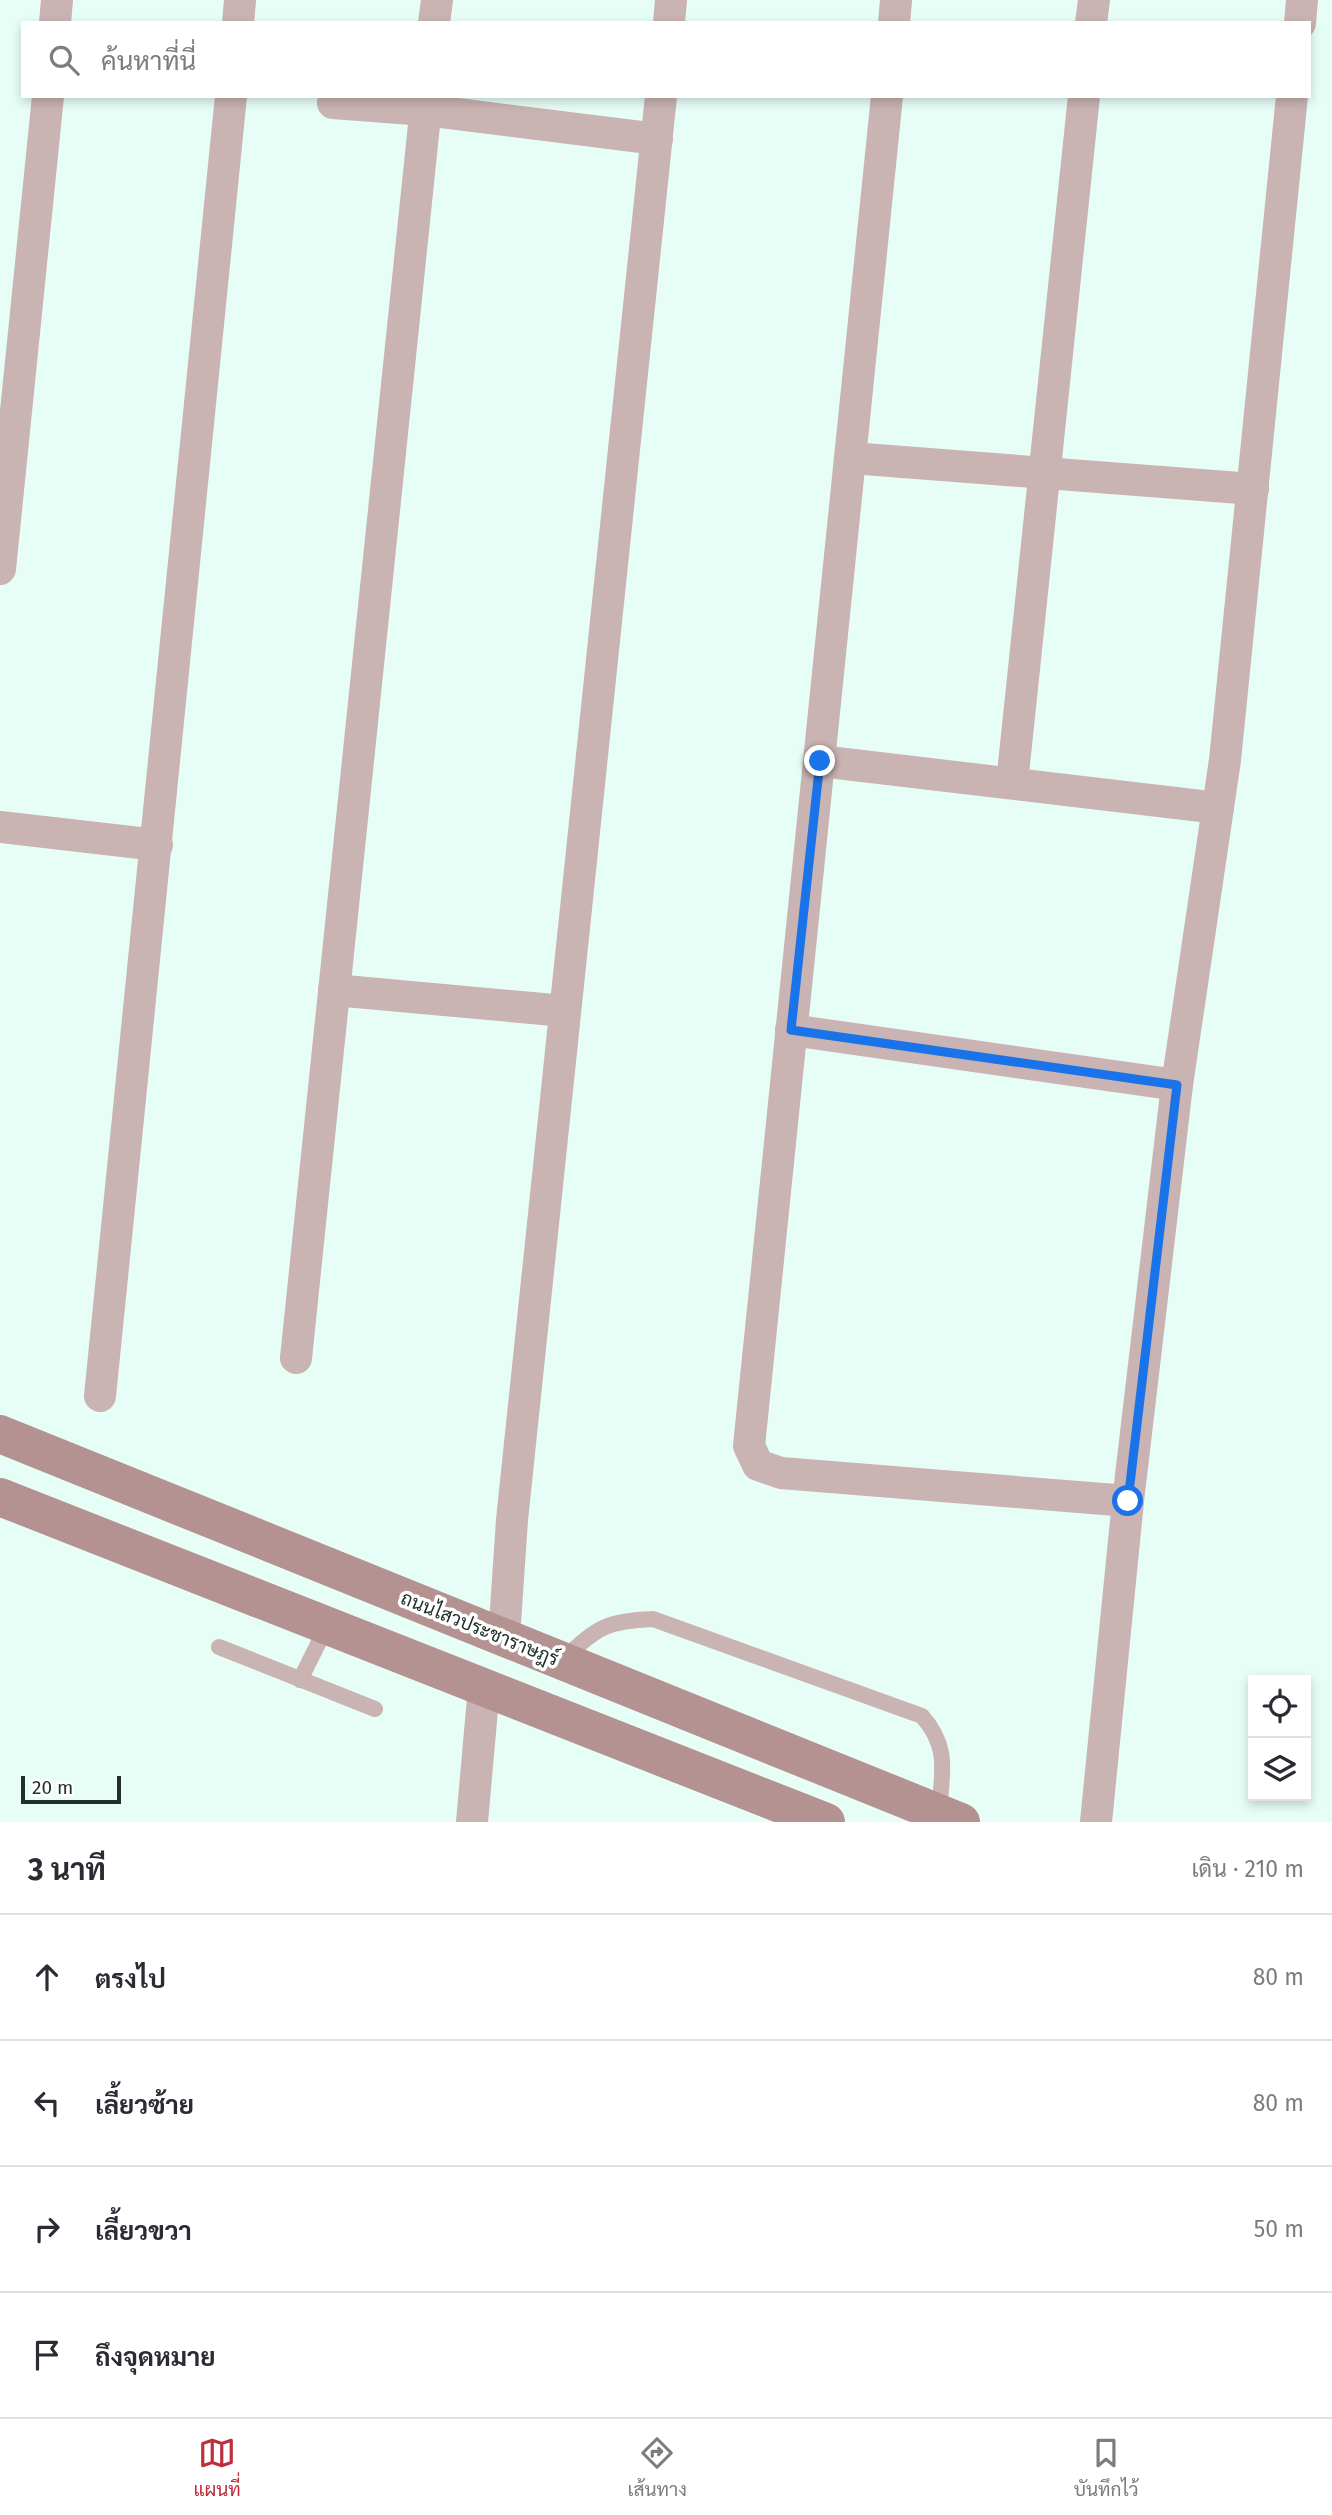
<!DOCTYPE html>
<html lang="th">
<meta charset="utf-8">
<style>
:root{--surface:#fff;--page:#f2f2f3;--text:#2b2b33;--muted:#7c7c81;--line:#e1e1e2;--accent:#bf2e3d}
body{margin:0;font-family:"Fira Sans",Sarabun,sans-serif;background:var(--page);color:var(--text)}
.controls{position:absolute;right:21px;bottom:21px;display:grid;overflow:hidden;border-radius:0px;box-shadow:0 4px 10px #0003}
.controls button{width:63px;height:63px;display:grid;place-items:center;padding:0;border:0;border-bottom:2px solid var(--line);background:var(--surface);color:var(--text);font:35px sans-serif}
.scale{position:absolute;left:21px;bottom:18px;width:100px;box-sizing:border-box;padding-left:7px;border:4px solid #202f2b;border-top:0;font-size:19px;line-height:24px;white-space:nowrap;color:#202f2b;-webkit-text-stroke:5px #fff;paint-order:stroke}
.stop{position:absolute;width:21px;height:21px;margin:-16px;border:5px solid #1a73e8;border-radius:50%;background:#fff}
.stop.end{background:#1a73e8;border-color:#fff;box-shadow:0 2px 7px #0008}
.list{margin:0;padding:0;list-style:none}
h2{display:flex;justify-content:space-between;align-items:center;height:91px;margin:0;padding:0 28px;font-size:30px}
h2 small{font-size:23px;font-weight:400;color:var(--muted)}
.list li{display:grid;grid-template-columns:46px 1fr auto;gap:21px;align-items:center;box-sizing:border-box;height:126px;padding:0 28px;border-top:2px solid var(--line)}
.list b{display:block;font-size:26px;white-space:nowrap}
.list em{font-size:23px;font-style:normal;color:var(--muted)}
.icon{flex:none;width:38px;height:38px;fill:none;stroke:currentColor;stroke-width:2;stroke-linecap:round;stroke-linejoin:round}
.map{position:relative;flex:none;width:1332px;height:1822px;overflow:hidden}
.search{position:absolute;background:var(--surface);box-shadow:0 4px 10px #0003;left:21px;right:21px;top:21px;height:77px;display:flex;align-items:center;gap:18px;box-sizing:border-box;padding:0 24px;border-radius:0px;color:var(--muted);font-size:26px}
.sheet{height:595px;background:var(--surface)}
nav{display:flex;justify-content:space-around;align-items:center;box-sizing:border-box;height:98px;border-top:2px solid var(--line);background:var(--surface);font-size:19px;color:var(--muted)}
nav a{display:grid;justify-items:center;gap:4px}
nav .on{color:var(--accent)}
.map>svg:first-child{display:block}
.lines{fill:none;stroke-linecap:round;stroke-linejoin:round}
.lane{stroke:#cab3b3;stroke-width:16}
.street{stroke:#cab3b3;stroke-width:32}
.secondary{stroke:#b39291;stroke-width:38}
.route{stroke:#1a73e8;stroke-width:9}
.labels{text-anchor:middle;stroke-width:7;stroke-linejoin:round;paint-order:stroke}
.street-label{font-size:19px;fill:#202f2b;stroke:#fff}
</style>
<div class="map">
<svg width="1332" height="1822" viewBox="0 0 1332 1822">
<rect width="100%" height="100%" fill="#e7fef7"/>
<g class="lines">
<g class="lane">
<polyline points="219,1647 375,1709"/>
<path d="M563 1659C598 1628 604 1621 653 1619L922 1716C950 1748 942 1772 939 1812"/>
<polyline points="300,1680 327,1626"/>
</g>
<g class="street">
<polyline points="55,23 57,0"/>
<polyline points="238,23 240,0"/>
<polyline points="434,23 437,0"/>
<polyline points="669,23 671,0"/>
<polyline points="894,23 896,0"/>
<polyline points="1091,23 1094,0"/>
<polyline points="1300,23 1302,0"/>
<polyline points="887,96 749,1446 758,1465 781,1473 1128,1501"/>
<polyline points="333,103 425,110 657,139"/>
<polyline points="851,458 1253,489"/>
<polyline points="0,569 48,96"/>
<polyline points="820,761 1218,808"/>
<polyline points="1012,783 1084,96"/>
<polyline points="0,827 157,845"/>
<polyline points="334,990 565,1011"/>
<polyline points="791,1030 1177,1085"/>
<polyline points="296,1358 427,96"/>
<polyline points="100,1396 231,96"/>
<polyline points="504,1638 512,1520 661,96"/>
<polyline points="472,1822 484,1687"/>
<polyline points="1096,1822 1128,1501 1177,1085 1225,760 1292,96"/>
</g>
<g class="secondary">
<polyline points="0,1434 961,1822"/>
<polyline points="0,1497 826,1822"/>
</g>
</g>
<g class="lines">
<polyline class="route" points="820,761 791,1030 1177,1085 1128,1501"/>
</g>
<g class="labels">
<g class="street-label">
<text transform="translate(480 1628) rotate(22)" y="7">ถนนไสวประชาราษฎร์</text>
</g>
</g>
</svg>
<div class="controls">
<button><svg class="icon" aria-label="locate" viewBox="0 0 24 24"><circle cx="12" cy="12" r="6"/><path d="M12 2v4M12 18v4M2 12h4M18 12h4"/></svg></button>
<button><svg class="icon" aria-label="layers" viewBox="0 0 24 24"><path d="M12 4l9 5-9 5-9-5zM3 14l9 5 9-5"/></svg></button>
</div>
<div class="scale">20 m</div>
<div class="stop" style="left:1128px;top:1501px"></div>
<div class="stop end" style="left:820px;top:761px"></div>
<div class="search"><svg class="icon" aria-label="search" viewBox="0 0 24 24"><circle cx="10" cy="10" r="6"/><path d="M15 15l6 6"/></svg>ค้นหาที่นี่</div>
</div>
<section class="sheet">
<h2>3 นาที<small>เดิน · 210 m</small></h2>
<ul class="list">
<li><svg class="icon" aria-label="ahead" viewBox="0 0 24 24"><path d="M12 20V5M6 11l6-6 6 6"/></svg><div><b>ตรงไป</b></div><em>80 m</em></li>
<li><svg class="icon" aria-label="left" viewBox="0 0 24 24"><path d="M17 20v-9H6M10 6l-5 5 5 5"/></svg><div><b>เลี้ยวซ้าย</b></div><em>80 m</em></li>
<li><svg class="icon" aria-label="right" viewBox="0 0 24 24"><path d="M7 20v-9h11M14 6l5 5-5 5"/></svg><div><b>เลี้ยวขวา</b></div><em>50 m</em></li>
<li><svg class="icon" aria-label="arrive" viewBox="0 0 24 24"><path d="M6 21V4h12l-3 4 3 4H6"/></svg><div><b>ถึงจุดหมาย</b></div></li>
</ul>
</section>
<nav>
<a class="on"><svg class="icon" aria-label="map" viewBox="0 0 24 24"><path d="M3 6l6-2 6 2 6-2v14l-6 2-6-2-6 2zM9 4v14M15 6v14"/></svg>แผนที่</a>
<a><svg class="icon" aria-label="directions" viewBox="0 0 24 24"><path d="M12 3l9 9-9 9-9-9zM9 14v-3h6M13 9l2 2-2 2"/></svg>เส้นทาง</a>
<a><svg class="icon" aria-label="saved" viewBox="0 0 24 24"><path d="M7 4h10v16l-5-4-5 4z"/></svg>บันทึกไว้</a>
</nav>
